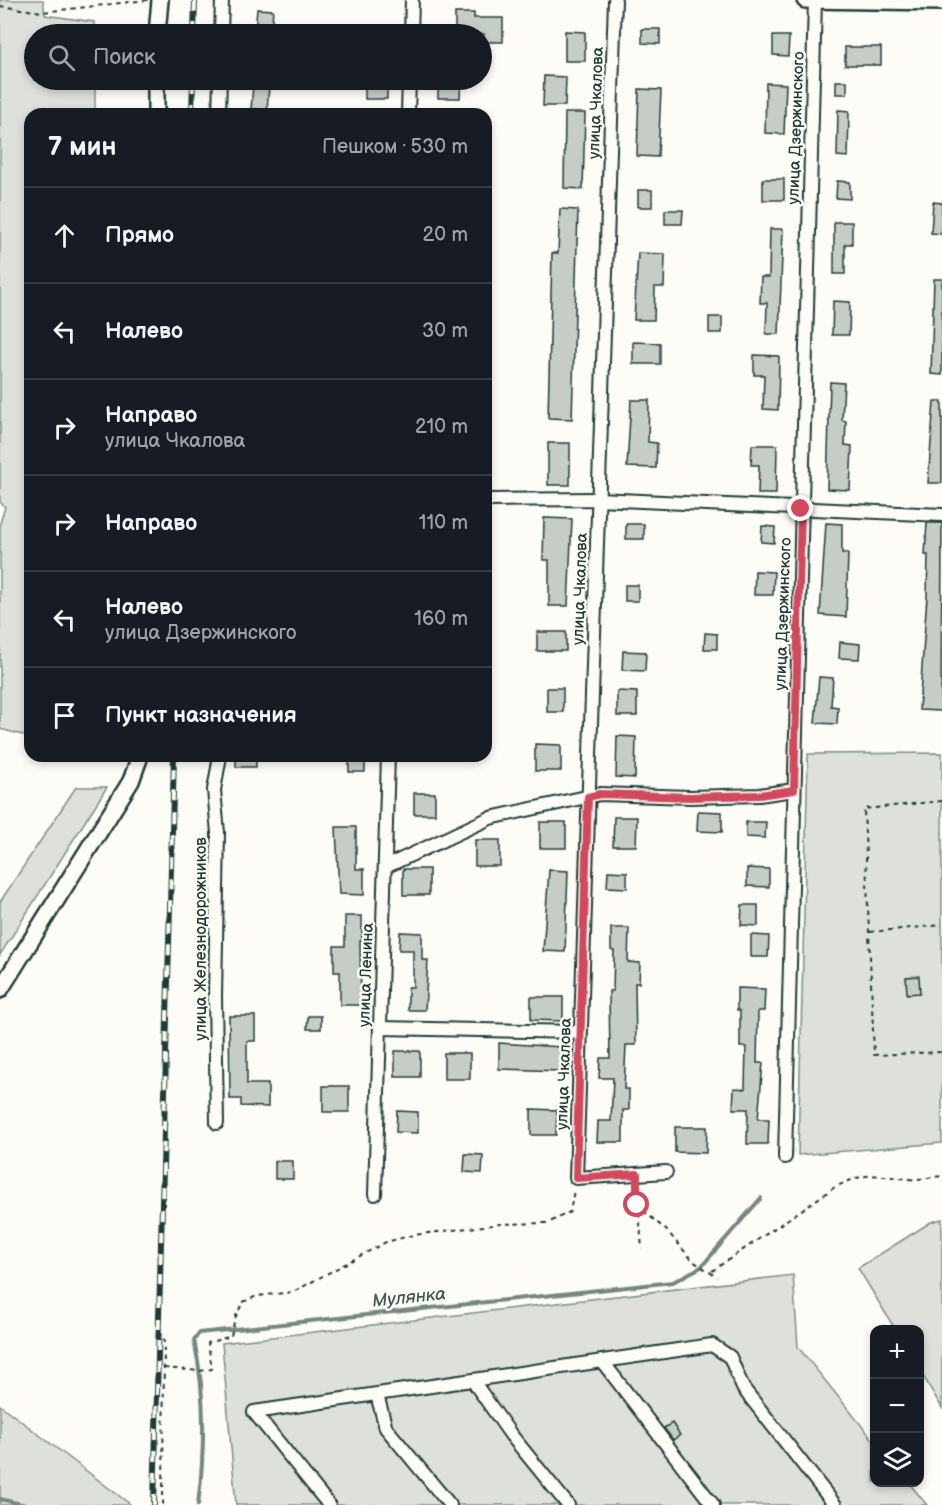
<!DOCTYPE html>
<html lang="ru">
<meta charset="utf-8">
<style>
:root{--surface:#171b24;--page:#242831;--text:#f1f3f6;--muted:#9ea1a6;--line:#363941}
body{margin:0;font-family:"Balsamiq Sans",sans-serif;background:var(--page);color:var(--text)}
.controls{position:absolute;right:18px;bottom:18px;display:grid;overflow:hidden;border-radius:12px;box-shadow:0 3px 9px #0003}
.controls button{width:54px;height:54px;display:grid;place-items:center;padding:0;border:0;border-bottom:2px solid var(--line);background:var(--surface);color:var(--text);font:30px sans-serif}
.stop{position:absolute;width:18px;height:18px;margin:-14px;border:4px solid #d1495b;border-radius:50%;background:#fff}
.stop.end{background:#d1495b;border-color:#fff;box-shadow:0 2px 6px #0008}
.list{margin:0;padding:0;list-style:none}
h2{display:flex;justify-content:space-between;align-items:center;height:78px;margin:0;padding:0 24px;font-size:26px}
h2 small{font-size:20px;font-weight:400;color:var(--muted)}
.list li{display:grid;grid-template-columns:39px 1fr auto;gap:18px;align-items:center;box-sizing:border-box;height:96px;padding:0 24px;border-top:2px solid var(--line)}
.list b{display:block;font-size:22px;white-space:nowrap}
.list p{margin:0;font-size:20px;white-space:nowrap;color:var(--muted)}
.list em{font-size:20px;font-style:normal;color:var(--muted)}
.icon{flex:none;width:33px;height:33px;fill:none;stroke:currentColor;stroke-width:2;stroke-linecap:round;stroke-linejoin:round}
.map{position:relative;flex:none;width:942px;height:1505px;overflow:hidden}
.search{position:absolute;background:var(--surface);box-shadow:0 3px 9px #0003;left:24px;top:24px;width:468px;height:66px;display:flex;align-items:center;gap:15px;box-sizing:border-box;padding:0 21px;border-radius:33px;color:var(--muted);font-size:22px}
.panel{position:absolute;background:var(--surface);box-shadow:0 3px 9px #0003;left:24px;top:108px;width:468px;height:654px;border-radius:18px}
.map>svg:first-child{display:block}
.green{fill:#dde0db;stroke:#7e8e88;stroke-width:1.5}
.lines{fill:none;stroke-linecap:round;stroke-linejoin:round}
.stream{stroke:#75877f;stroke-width:4}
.building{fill:#c6cdc7;stroke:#1f3d34;stroke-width:1.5}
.minor-casing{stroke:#1f3d34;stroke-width:16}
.major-casing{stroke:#1f3d34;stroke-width:20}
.path{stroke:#1f3d34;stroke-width:2;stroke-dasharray:4.5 4.5;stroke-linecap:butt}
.minor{stroke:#fdfcf7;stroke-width:12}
.major{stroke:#fdfcf7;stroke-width:15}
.rail-casing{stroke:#1f3d34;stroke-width:6}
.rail{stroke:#fdfcf7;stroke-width:4;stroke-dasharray:11;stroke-linecap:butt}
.route{stroke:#d1495b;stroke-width:8}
.labels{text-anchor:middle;stroke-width:5;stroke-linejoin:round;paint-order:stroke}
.street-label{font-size:16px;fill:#1f3d34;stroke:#fdfcf7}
.water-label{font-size:18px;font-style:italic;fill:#435c53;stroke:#fdfcf7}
</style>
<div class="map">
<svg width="942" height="1505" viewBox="0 0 942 1505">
<rect width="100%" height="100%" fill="#fdfcf7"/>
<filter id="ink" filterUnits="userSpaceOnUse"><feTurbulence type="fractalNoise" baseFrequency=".0167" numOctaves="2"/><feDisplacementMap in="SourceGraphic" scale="12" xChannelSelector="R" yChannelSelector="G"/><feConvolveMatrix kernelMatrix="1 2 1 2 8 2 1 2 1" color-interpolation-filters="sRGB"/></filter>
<g filter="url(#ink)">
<g class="green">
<polygon points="0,0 43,0 45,15 94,22 94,34 34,34 34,80 95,80 95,114 30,114 30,737 0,729 0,523 5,507 0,502"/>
<polygon points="942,753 942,1143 798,1155 808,754"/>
<polygon points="76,787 107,787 0,955 0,902"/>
<polygon points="942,1219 942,1408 920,1371 920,1330 895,1329 858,1268 931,1222"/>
<polygon points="793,1275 798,1347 874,1441 874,1482 909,1483 927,1505 236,1505 222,1343"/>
<polygon points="0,1405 131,1505 0,1505"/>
</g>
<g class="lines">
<g class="stream">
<polyline points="0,1499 25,1505"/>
<path d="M198 1505C205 1450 206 1394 194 1340L199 1333 673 1282 701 1267 761 1198"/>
</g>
</g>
<g class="building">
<polygon points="257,9 273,10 271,34 255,33"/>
<polygon points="455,13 474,13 474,18 503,18 503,42 484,42 484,34 455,34"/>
<polygon points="642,29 660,29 660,44 642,43"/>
<polygon points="565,31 585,32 585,61 565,61"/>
<polygon points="773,36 789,36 788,56 773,55"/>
<rect x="845" y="47" width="36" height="18"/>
<polygon points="544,76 566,77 565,106 543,106"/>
<rect x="365" y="80" width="22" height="19"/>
<polygon points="438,80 461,80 460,98 438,98"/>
<rect x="836" y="81" width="11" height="13"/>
<polygon points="766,83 786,84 784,134 765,133"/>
<polygon points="253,85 269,86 267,110 251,109"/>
<polygon points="639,89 661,90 658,157 637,156"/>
<polygon points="838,110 849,111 848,157 837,156"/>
<polygon points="565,113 585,113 583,189 564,188"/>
<rect x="763" y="179" width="21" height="21"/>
<polygon points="837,181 850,182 850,199 836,198"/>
<rect x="638" y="190" width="14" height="17"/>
<polygon points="933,202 942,203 942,234 931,233"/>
<polygon points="560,209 578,210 572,419 548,418 552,253 558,253"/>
<polygon points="665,210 683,210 682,224 665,224"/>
<polygon points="834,222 852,222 852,244 845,244 845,274 834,274"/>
<polygon points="770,229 783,229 779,334 766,334 767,303 760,303 761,277 769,277"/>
<polygon points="638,253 665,254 664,287 655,287 654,320 634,320"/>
<polygon points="934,279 942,279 942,375 931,374"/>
<polygon points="833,301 850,302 849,335 832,335"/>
<rect x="709" y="317" width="13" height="16"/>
<polygon points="633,342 660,343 660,364 633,364"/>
<polygon points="754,355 779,356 778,410 763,409 764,375 754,375"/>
<polygon points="830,382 844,383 842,420 846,421 845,445 852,446 850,490 827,489"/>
<polygon points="631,400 649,400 648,442 657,443 656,468 627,467"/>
<polygon points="934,401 942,401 942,483 928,483"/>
<rect x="548" y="443" width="22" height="42"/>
<polygon points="752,445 777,445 776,494 758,494 759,465 751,465"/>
<polygon points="544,518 572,519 568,606 549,606 549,560 543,560"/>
<polygon points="826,523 842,524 842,553 848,553 846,617 820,615"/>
<polygon points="927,523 942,523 941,711 919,710 927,596 928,555 925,555"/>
<rect x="626" y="524" width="18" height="15"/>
<polygon points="762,526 775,527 774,543 761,542"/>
<polygon points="755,571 774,572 773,595 754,595"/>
<rect x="625" y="585" width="13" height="16"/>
<rect x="537" y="632" width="29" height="19"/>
<polygon points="705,633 717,634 717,649 704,649"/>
<polygon points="840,642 860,644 859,659 839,658"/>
<polygon points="623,651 646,652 645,671 622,670"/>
<polygon points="819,677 833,678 831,706 838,707 837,724 815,723"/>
<rect x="547" y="688" width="16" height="24"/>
<polygon points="617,691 637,692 637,716 617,716"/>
<polygon points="617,736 636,737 635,778 616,777"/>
<polygon points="535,744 561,745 561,771 535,771"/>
<rect x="236" y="756" width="20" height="11"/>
<rect x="349" y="756" width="16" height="16"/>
<rect x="414" y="793" width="21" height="21"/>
<polygon points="698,811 722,812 722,832 697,831"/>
<polygon points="614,817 637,817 636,846 613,846"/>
<rect x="540" y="822" width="26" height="26"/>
<polygon points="746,822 766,822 765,838 746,837"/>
<polygon points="336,827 356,827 356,869 364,869 364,895 339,894"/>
<rect x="475" y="840" width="25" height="26"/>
<polygon points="747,868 769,869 769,887 747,886"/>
<rect x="403" y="869" width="26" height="26"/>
<polygon points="549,870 568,871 565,952 543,951"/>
<polygon points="608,871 627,872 627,888 607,887"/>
<polygon points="742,905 758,905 758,926 741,925"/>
<polygon points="345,916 362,916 362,941 360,941 361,1005 340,1005 340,972 334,972 334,946 345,946"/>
<polygon points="611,928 629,928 628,962 640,963 639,983 635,983 636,1045 626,1045 624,1089 629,1089 629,1110 623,1110 623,1142 597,1142 598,1121 611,1121 613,1078 599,1078 600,1058 610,1058 609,991 613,991 614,951 611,950"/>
<polygon points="400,932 422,933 422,960 428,960 425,1010 408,1010 408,987 413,987 413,950 399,950"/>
<polygon points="751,935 769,936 768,957 751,957"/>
<polygon points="919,976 920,993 907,994 906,977"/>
<polygon points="737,988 765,989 764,1011 758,1011 757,1063 763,1063 758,1119 769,1119 768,1144 747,1144 748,1109 733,1109 734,1088 745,1089 746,1047 740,1047 740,1011 737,1010"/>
<polygon points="531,997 563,997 563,1021 531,1020"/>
<polygon points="229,1016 255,1016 255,1041 247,1041 247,1084 268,1084 268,1107 241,1106 241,1099 230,1099"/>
<polygon points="308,1016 321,1016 321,1029 307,1029"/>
<polygon points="499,1043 562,1047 561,1071 499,1069"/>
<rect x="395" y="1051" width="25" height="26"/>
<rect x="444" y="1053" width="26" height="26"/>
<rect x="323" y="1086" width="26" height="26"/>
<polygon points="531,1109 557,1110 556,1135 531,1135"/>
<polygon points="397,1111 418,1112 418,1133 396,1132"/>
<polygon points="675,1127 707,1127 706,1153 675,1152"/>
<polygon points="465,1154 483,1155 482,1173 464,1172"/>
<rect x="275" y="1161" width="18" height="18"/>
<polygon points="672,1423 680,1435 673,1440 664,1428"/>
</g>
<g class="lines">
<defs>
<g id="minor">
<polyline points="615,0 576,1178 666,1172"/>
<polyline points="221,34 222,0"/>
<polyline points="411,34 412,0"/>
<polyline points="219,114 220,80"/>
<polyline points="408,114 409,80"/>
<polyline points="486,500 598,499 942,515"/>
<polyline points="385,867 490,818 600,794 690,797 759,795 794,790"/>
<polyline points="380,1028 580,1032"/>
<polyline points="217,1123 215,996 218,833 214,790 220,756"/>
<polyline points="785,1157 815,0"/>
<polyline points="375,1194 388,756"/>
<polyline points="602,1361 713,1505"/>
<polyline points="473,1381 511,1435 568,1505"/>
<polyline points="377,1395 386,1428 450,1505"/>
<polyline points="329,1505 254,1412 712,1345 730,1357 743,1388 835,1505"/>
</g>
<g id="major">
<polyline points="805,0 942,2"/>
<polyline points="157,34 160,0"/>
<polyline points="156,80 156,114"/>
<polyline points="0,990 131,781 140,756"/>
</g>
</defs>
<use href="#minor" class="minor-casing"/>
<use href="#major" class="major-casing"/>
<g class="path">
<polyline points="0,6 42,12 148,0"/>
<polyline points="942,801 864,809 874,1055 942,1052"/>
<polyline points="870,932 942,925"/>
<polyline points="637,1186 642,1249"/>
<polyline points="637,1205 667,1231 693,1261 717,1277"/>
<path d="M712 1271 835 1187C870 1171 872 1175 909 1179 919 1180 931 1177 942 1176"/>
<polyline points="164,1368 200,1371 212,1369 208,1343 231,1336 235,1318 243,1302 257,1296 293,1292 386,1242 413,1235 500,1224 548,1223 570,1212 574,1190"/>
<polyline points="163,1505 164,1336"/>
</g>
<use href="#minor" class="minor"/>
<use href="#major" class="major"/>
<defs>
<g id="rail">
<polyline points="194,34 195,0"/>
<polyline points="192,114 193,80"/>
<polyline points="154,1505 174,756"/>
</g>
</defs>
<use href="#rail" class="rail-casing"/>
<use href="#rail" class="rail"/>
</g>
</g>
<g class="lines" filter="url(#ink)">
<polyline class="route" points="637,1205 637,1174 576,1178 588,797 600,794 690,797 759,795 794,790 801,509"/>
</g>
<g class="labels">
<g class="street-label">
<text transform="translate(595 103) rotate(-88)" y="6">улица Чкалова</text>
<text transform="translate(795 128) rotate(-88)" y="6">улица Дзержинского</text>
<text transform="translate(579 589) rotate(-88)" y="6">улица Чкалова</text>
<text transform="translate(782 614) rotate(-88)" y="6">улица Дзержинского</text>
<text transform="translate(200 939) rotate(-90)" y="6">улица Железнодорожников</text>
<text transform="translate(365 975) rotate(-88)" y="6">улица Ленина</text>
<text transform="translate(563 1074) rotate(-88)" y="6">улица Чкалова</text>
</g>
<g class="water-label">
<text transform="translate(409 1297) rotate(-6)" y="6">Мулянка</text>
</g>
</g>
</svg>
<div class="controls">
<button>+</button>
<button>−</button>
<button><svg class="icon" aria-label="layers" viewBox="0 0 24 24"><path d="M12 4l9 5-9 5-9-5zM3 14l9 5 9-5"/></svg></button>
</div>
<div class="stop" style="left:637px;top:1205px"></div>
<div class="stop end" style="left:801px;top:509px"></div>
<div class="search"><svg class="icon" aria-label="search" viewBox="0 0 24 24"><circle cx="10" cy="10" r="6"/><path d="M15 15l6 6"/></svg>Поиск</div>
<section class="panel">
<h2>7 мин<small>Пешком · 530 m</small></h2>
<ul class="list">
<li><svg class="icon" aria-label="ahead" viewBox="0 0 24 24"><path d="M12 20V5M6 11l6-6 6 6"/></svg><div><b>Прямо</b></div><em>20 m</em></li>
<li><svg class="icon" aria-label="left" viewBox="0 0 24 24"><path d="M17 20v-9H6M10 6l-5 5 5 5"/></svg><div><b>Налево</b></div><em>30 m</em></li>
<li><svg class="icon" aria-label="right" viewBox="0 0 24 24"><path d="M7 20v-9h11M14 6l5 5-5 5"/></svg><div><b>Направо</b><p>улица Чкалова</p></div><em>210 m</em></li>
<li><svg class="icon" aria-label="right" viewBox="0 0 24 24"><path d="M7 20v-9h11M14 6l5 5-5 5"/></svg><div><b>Направо</b></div><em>110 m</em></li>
<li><svg class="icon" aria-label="left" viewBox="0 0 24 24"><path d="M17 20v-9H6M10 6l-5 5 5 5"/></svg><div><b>Налево</b><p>улица Дзержинского</p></div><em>160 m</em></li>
<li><svg class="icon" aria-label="arrive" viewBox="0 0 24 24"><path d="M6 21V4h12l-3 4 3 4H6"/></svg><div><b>Пункт назначения</b></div></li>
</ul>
</section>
</div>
